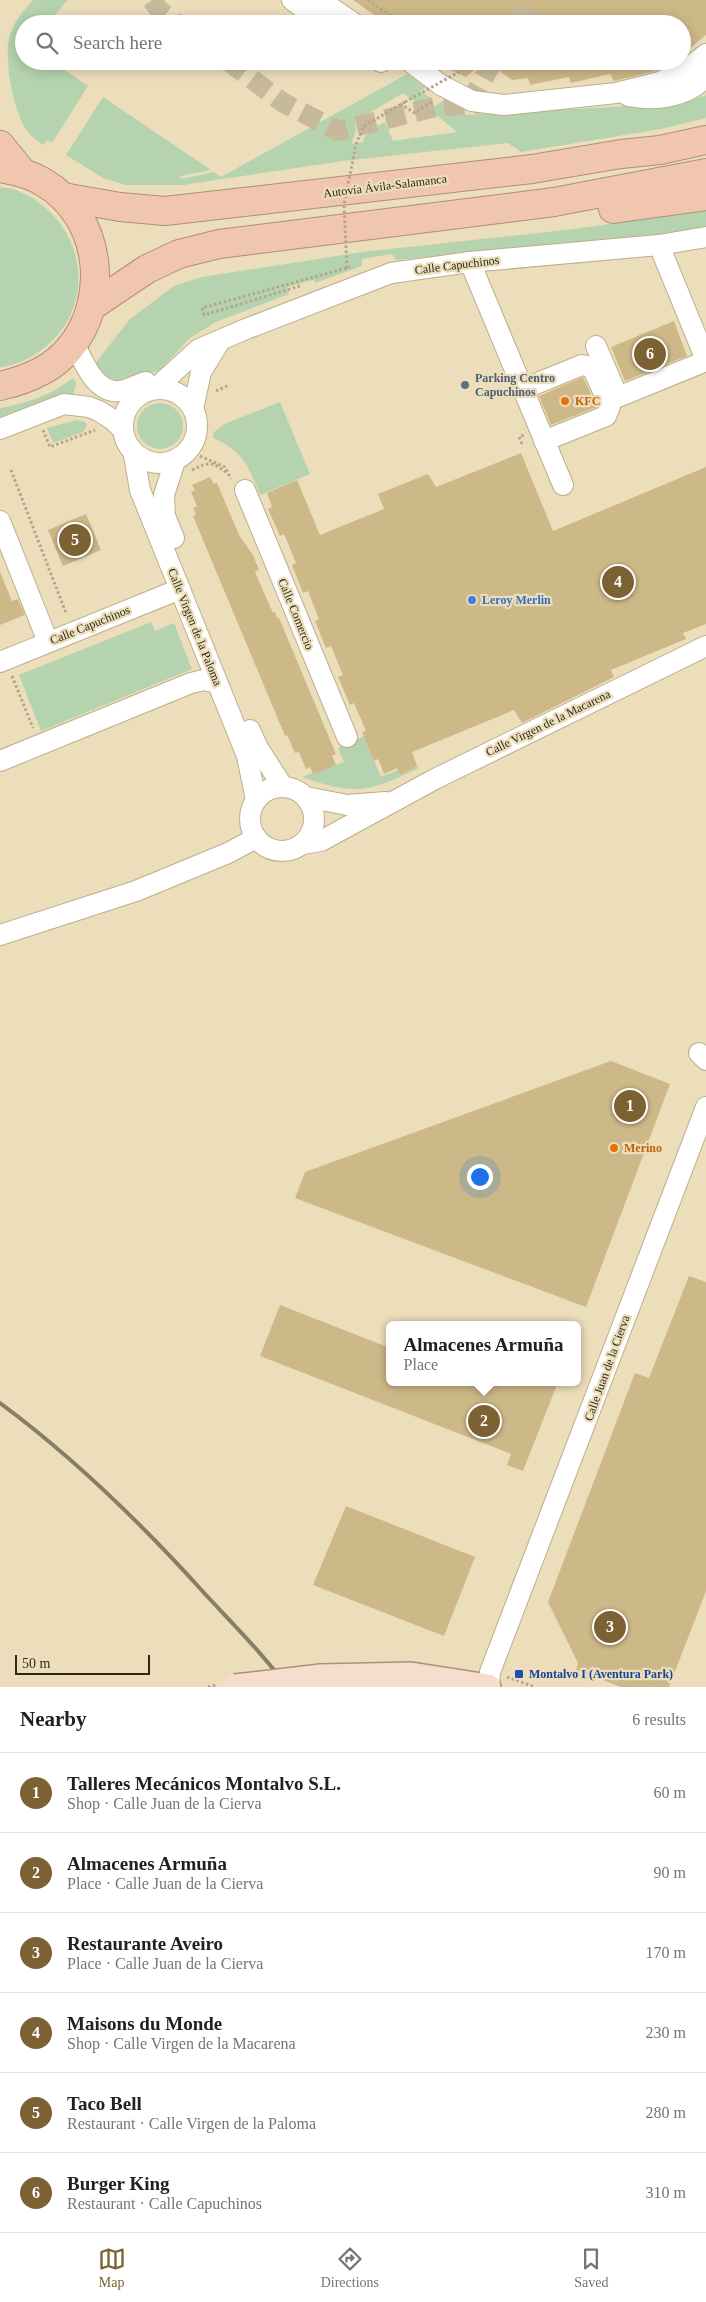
<!DOCTYPE html>
<meta charset="utf-8">
<style>
:root{--surface:#fff;--page:#f2f2f2;--text:#202124;--muted:#757577;--line:#e0e0e0;--accent:#7c6133}
body{margin:0;font-family:Georgia,serif;background:var(--page);color:var(--text)}
.scale{position:absolute;left:15px;bottom:12px;width:135px;box-sizing:border-box;padding-left:5px;border:2px solid #2e281b;border-top:0;font-size:14px;line-height:18px;white-space:nowrap;color:#2e281b;-webkit-text-stroke:4px #eddebb;paint-order:stroke}
.you{position:absolute;left:479px;top:1176px;width:18px;height:18px;margin:-12px;border:4px solid #fff;border-radius:50%;background:#1a73e8;box-shadow:0 0 0 8px #1a73e833}
.badge{display:grid;place-items:center;width:32px;height:32px;border-radius:50%;background:var(--accent);color:#fff;font-size:16px;font-weight:700}
.pin{position:absolute;translate:-50% -50%;border:2px solid #fff;box-shadow:0 1px 5px #0006}
.popup{position:absolute;left:386px;top:1321px;width:195px;height:65px;box-sizing:border-box;display:grid;place-content:center;border-radius:8px;background:var(--surface);filter:drop-shadow(0 1px 4px #0005);font-size:16px;white-space:nowrap;color:var(--muted)}
.popup b{font-size:19px;color:var(--text)}
.popup::after{content:'';position:absolute;left:50%;top:100%;margin-left:-10px;border:10px solid transparent;border-top-color:var(--surface)}
.list{margin:0;padding:0;list-style:none}
h2{display:flex;justify-content:space-between;align-items:center;height:65px;margin:0;padding:0 20px;font-size:21px}
h2 small{font-size:16px;font-weight:400;color:var(--muted)}
.list li{display:grid;grid-template-columns:32px 1fr auto;gap:15px;align-items:center;box-sizing:border-box;height:80px;padding:0 20px;border-top:1px solid var(--line)}
.list b{display:block;font-size:19px;white-space:nowrap}
.list p{margin:0;font-size:16px;white-space:nowrap;color:var(--muted)}
.list em{font-size:16px;font-style:normal;color:var(--muted)}
.icon{flex:none;width:28px;height:28px;fill:none;stroke:currentColor;stroke-width:2;stroke-linecap:round;stroke-linejoin:round}
.map{position:relative;flex:none;width:706px;height:1687px;overflow:hidden}
.search{position:absolute;background:var(--surface);box-shadow:0 2px 12px #0003;left:15px;right:15px;top:15px;height:55px;display:flex;align-items:center;gap:12px;box-sizing:border-box;padding:0 18px;border-radius:28px;color:var(--muted);font-size:19px}
.sheet{height:545px;background:var(--surface)}
nav{display:flex;justify-content:space-around;align-items:center;box-sizing:border-box;height:70px;border-top:1px solid var(--line);background:var(--surface);font-size:14px;color:var(--muted)}
nav a{display:grid;justify-items:center;gap:2px}
nav .on{color:var(--accent)}
.map>svg:first-child{display:block}
.green{fill:#b5d3af}
.building{fill:#cdb888}
.lines{fill:none;stroke-linecap:round;stroke-linejoin:round}
.minor-tunnel{stroke:#c7ba9b;stroke-width:20;stroke-dasharray:20 10;stroke-linecap:butt}
.minor-casing{stroke:#bdae8c;stroke-width:22}
.major-casing{stroke:#ad8f7b;stroke-width:28}
.highway-casing{stroke:#ad8f7b;stroke-width:30}
.path{stroke:#b3a78b;stroke-width:3;stroke-dasharray:2.5 2.5;stroke-linecap:butt}
.minor{stroke:#fff;stroke-width:20}
.major{stroke:#f7ddce;stroke-width:25}
.highway{stroke:#f1c6ae;stroke-width:28}
.rail{stroke:#887e66;stroke-width:4}
.major-bridge-casing{stroke:#ad8f7b;stroke-width:28;stroke-linecap:butt}
.path-bridge{stroke:#b3a78b;stroke-width:3;stroke-dasharray:2.5 2.5;stroke-linecap:butt}
.major-bridge{stroke:#f7ddce;stroke-width:25}
.service-dot{fill:#5c6f8a;stroke:#eddebb;stroke-width:2}
.food-dot{fill:#e8710a;stroke:#eddebb;stroke-width:2}
.shop-dot{fill:#3f7fe0;stroke:#eddebb;stroke-width:2}
.transit-dot{fill:#1a4fb4;stroke:#eddebb;stroke-width:2}
.labels{text-anchor:middle;stroke-width:4.5;stroke-linejoin:round;paint-order:stroke}
.street-label{font-size:12px;fill:#2e281b;stroke:#eddebb}
.service-label{font-size:12px;font-weight:bold;fill:#4e5e75;stroke:#eddebb;text-anchor:start}
.food-label{font-size:12px;font-weight:bold;fill:#c56008;stroke:#eddebb;text-anchor:start}
.shop-label{font-size:12px;font-weight:bold;fill:#366cbe;stroke:#eddebb;text-anchor:start}
.transit-label{font-size:12px;font-weight:bold;fill:#164399;stroke:#eddebb;text-anchor:start}
</style>
<div class="map">
<svg width="706" height="1687" viewBox="0 0 706 1687">
<rect width="100%" height="100%" fill="#eddebb"/>
<g class="green">
<path d="M33 0H68L53 17 47 15 40 24H24V61H52L88 86 52 143 47 140 43 145C38 141 32 137 28 132 13 113 2 54 11 32 16 19 24 10 33 0Z"/>
<path d="M407 74 427 87 420 91 431 98 419 105 403 93 355 121 356 130 352 144 363 142C366 130 374 128 385 122L393 141 457 132 430 110 445 99 467 115 684 103 706 95V118L661 129 521 152 508 143 343 161 183 185H126L103 178 66 155 103 97 211 170 180 176 181 179 214 172 221 177Z"/>
<path d="M0 187C15 188 30 195 42 205 88 241 92 310 45 347 32 357 17 366 0 367Z"/>
<polygon points="706,211 706,227 682,232 396,260 392,254 362,259 362,266 315,283 313,280 288,287 289,294 216,322 190,338 160,370 115,386 93,366 130,319 174,286 202,277 362,252 566,230"/>
<path d="M73 378 76 383 73 397 0 421V408C28 403 51 395 73 378Z"/>
<path d="M280 402 310 474 260 495C248 465 244 452 213 438L214 432 224 424Z"/>
<circle cx="160" cy="426" r="23"/>
<polygon points="77,420 85,422 87,425 83,432 53,443 47,428"/>
<polygon points="151,622 155,631 174,623 192,669 41,731 19,675"/>
<path d="M364 736 381 777 398 770 400 775 417 766 419 768C369 792 355 796 302 777L344 762 338 748Z"/>
</g>
<g class="building">
<polygon points="353,0 706,0 706,35 682,55 682,24 387,24"/>
<polygon points="430,61 485,61 466,77"/>
<polygon points="486,61 676,61 656,71 614,81 610,74 571,83 569,77 530,85 528,78 512,80"/>
<polygon points="674,321 687,356 625,381 611,347"/>
<polygon points="583,377 597,407 551,425 539,396"/>
<polygon points="521,453 553,531 706,467 706,624 683,633 686,639 611,670 614,677 522,723 514,710 412,752 417,766 400,775 397,768 384,774 378,759 374,761 362,732 366,731 354,703 350,705 338,677 343,675 331,646 326,648 315,621 319,619 308,591 303,593 292,565 296,563 284,534 280,536 268,509 272,507 267,493 297,480 320,535 384,509 378,494 428,474 436,487"/>
<polygon points="210,477 214,484 217,483 239,535 253,555 259,570 255,572 273,613 275,612 277,618 279,618 336,754 332,756 336,765 313,774 310,767 306,769 299,752 295,753 287,735 285,736 193,516 196,515 193,508 197,506 191,492 195,490 192,485"/>
<polygon points="86,514 101,550 63,566 48,530"/>
<polygon points="0,572 12,601 18,599 25,615 0,625"/>
<polygon points="611,1061 670,1084 586,1307 295,1198 305,1172"/>
<polygon points="689,1276 706,1282 706,1591 669,1687 621,1687 576,1670 578,1663 548,1602 635,1373 649,1378"/>
<polygon points="280,1305 390,1348 390,1382 478,1382 491,1387 493,1382 558,1382 523,1471 507,1465 511,1454 260,1356"/>
<polygon points="346,1506 475,1557 444,1636 313,1585"/>
</g>
<g class="lines">
<g class="minor-tunnel">
<polyline points="152,0 159,10 177,24"/>
<polyline points="517,24 532,0"/>
<polyline points="228,61 282,102 338,131 435,107 484,103"/>
<polyline points="469,104 493,61"/>
</g>
<defs>
<g id="minor">
<polyline points="292,0 326,24"/>
<polyline points="320,0 355,24"/>
<polyline points="381,61 381,62"/>
<polyline points="409,61 441,85 472,101 504,105 616,93 660,82 687,69 706,54"/>
<path d="M628 96C654 101 688 98 706 76"/>
<polyline points="659,245 706,360"/>
<polyline points="470,262 563,485"/>
<path d="M74 343C83 361 95 394 120 391 130 390 137 384 146 382"/>
<polyline points="596,346 618,397 706,361"/>
<polyline points="156,388 199,349 246,329 391,273 470,262 659,245 706,237"/>
<circle cx="160" cy="426" r="37"/>
<polyline points="523,389 582,365 592,367 610,407 606,416 544,441"/>
<polyline points="193,409 201,372 220,341"/>
<polyline points="0,429 64,404 89,407 99,411 113,420 122,429"/>
<polyline points="134,455 140,490 247,756 256,800"/>
<polyline points="245,490 347,737"/>
<polyline points="0,521 48,642"/>
<polyline points="174,538 165,516 164,495 175,461"/>
<polyline points="0,662 180,589"/>
<polyline points="250,730 258,748 283,787"/>
<polyline points="0,761 191,683 204,680 217,683"/>
<circle cx="282" cy="819" r="32"/>
<polyline points="306,797 347,805 386,802"/>
<polyline points="302,844 321,841 435,779 706,646"/>
<polyline points="0,935 136,891 228,853 256,838"/>
<polyline points="699,1053 706,1060"/>
<polyline points="489,1687 490,1672 706,1107"/>
</g>
<polyline id="major" points="321,1677 411,1675 488,1687"/>
<g id="highway">
<polyline points="0,145 23,173"/>
<path d="M0 168C15 171 30 174 43 182 102 216 111 299 69 349 52 370 26 380 0 386"/>
<polyline points="63,197 120,207 165,211 532,169 621,154 660,150 706,140"/>
<polyline points="613,209 706,196"/>
<polyline points="92,306 147,269 179,254 219,244 554,202 706,173"/>
</g>
</defs>
<use href="#minor" class="minor-casing"/>
<use href="#major" class="major-casing"/>
<use href="#highway" class="highway-casing"/>
<g class="path">
<polyline points="368,0 403,24"/>
<polyline points="458,61 466,66"/>
<polyline points="457,73 473,61"/>
<polyline points="400,104 415,113 433,101"/>
<polyline points="364,126 405,102"/>
<polyline points="300,286 204,315 202,308 350,267"/>
<polyline points="216,391 229,385"/>
<polyline points="43,430 50,447 95,430"/>
<polyline points="522,444 519,437 524,435"/>
<polyline points="200,456 225,467 231,479"/>
<polyline points="11,470 66,613"/>
<path d="M192 470C210 461 213 462 228 474"/>
<polyline points="12,676 33,728"/>
<polyline points="507,1677 535,1687"/>
<polyline points="208,1687 216,1685"/>
</g>
<use href="#minor" class="minor"/>
<use href="#major" class="major"/>
<use href="#highway" class="highway"/>
<path class="rail" d="M0 1403C76 1459 143 1525 206 1595 234 1625 263 1654 287 1687"/>
<defs>
<polyline id="major-bridge" points="235,1687 321,1677"/>
</defs>
<use href="#major-bridge" class="major-bridge-casing"/>
<g class="path-bridge">
<polyline points="405,102 457,73"/>
<polyline points="347,268 344,205 356,144 364,126"/>
</g>
<use href="#major-bridge" class="major-bridge"/>
</g>
<circle class="service-dot" cx="465" cy="385" r="5"/>
<g class="food-dot">
<circle cx="565" cy="401" r="5"/>
<circle cx="614" cy="1148" r="5"/>
</g>
<circle class="shop-dot" cx="472" cy="600" r="5"/>
<rect class="transit-dot" x="514" y="1669" width="10" height="10" rx="2.5"/>
<g class="labels">
<g class="street-label">
<text transform="translate(385 186) rotate(-7)" y="4">Autovía Ávila-Salamanca</text>
<text transform="translate(457 265) rotate(-7)" y="4">Calle Capuchinos</text>
<text transform="translate(296 614) rotate(68)" y="4">Calle Comercio</text>
<text transform="translate(90 625) rotate(-22)" y="4">Calle Capuchinos</text>
<text transform="translate(195 627) rotate(68)" y="4">Calle Virgen de la Paloma</text>
<text transform="translate(548 723) rotate(-26)" y="4">Calle Virgen de la Macarena</text>
<text transform="translate(607 1368) rotate(-70)" y="4">Calle Juan de la Cierva</text>
</g>
<g class="service-label">
<text x="475" y="382">Parking Centro<tspan x="475" dy="14">Capuchinos</tspan></text>
</g>
<g class="food-label">
<text x="575" y="405">KFC</text>
<text x="624" y="1152">Merino</text>
</g>
<g class="shop-label">
<text x="482" y="604">Leroy Merlin</text>
</g>
<g class="transit-label">
<text x="529" y="1678">Montalvo I (Aventura Park)</text>
</g>
</g>
</svg>
<div class="scale">50 m</div>
<div class="you"></div>
<div class="pin badge" style="left:630px;top:1106px">1</div>
<div class="pin badge" style="left:484px;top:1421px">2</div>
<div class="popup"><b>Almacenes Armuña</b>Place</div>
<div class="pin badge" style="left:610px;top:1627px">3</div>
<div class="pin badge" style="left:618px;top:582px">4</div>
<div class="pin badge" style="left:75px;top:540px">5</div>
<div class="pin badge" style="left:650px;top:354px">6</div>
<div class="search"><svg class="icon" aria-label="search" viewBox="0 0 24 24"><circle cx="10" cy="10" r="6"/><path d="M15 15l6 6"/></svg>Search here</div>
</div>
<section class="sheet">
<h2>Nearby<small>6 results</small></h2>
<ul class="list">
<li><span class="badge">1</span><div><b>Talleres Mecánicos Montalvo S.L.</b><p>Shop · Calle Juan de la Cierva</p></div><em>60 m</em></li>
<li><span class="badge">2</span><div><b>Almacenes Armuña</b><p>Place · Calle Juan de la Cierva</p></div><em>90 m</em></li>
<li><span class="badge">3</span><div><b>Restaurante Aveiro</b><p>Place · Calle Juan de la Cierva</p></div><em>170 m</em></li>
<li><span class="badge">4</span><div><b>Maisons du Monde</b><p>Shop · Calle Virgen de la Macarena</p></div><em>230 m</em></li>
<li><span class="badge">5</span><div><b>Taco Bell</b><p>Restaurant · Calle Virgen de la Paloma</p></div><em>280 m</em></li>
<li><span class="badge">6</span><div><b>Burger King</b><p>Restaurant · Calle Capuchinos</p></div><em>310 m</em></li>
</ul>
</section>
<nav>
<a class="on"><svg class="icon" aria-label="map" viewBox="0 0 24 24"><path d="M3 6l6-2 6 2 6-2v14l-6 2-6-2-6 2zM9 4v14M15 6v14"/></svg>Map</a>
<a><svg class="icon" aria-label="directions" viewBox="0 0 24 24"><path d="M12 3l9 9-9 9-9-9zM9 14v-3h6M13 9l2 2-2 2"/></svg>Directions</a>
<a><svg class="icon" aria-label="saved" viewBox="0 0 24 24"><path d="M7 4h10v16l-5-4-5 4z"/></svg>Saved</a>
</nav>
